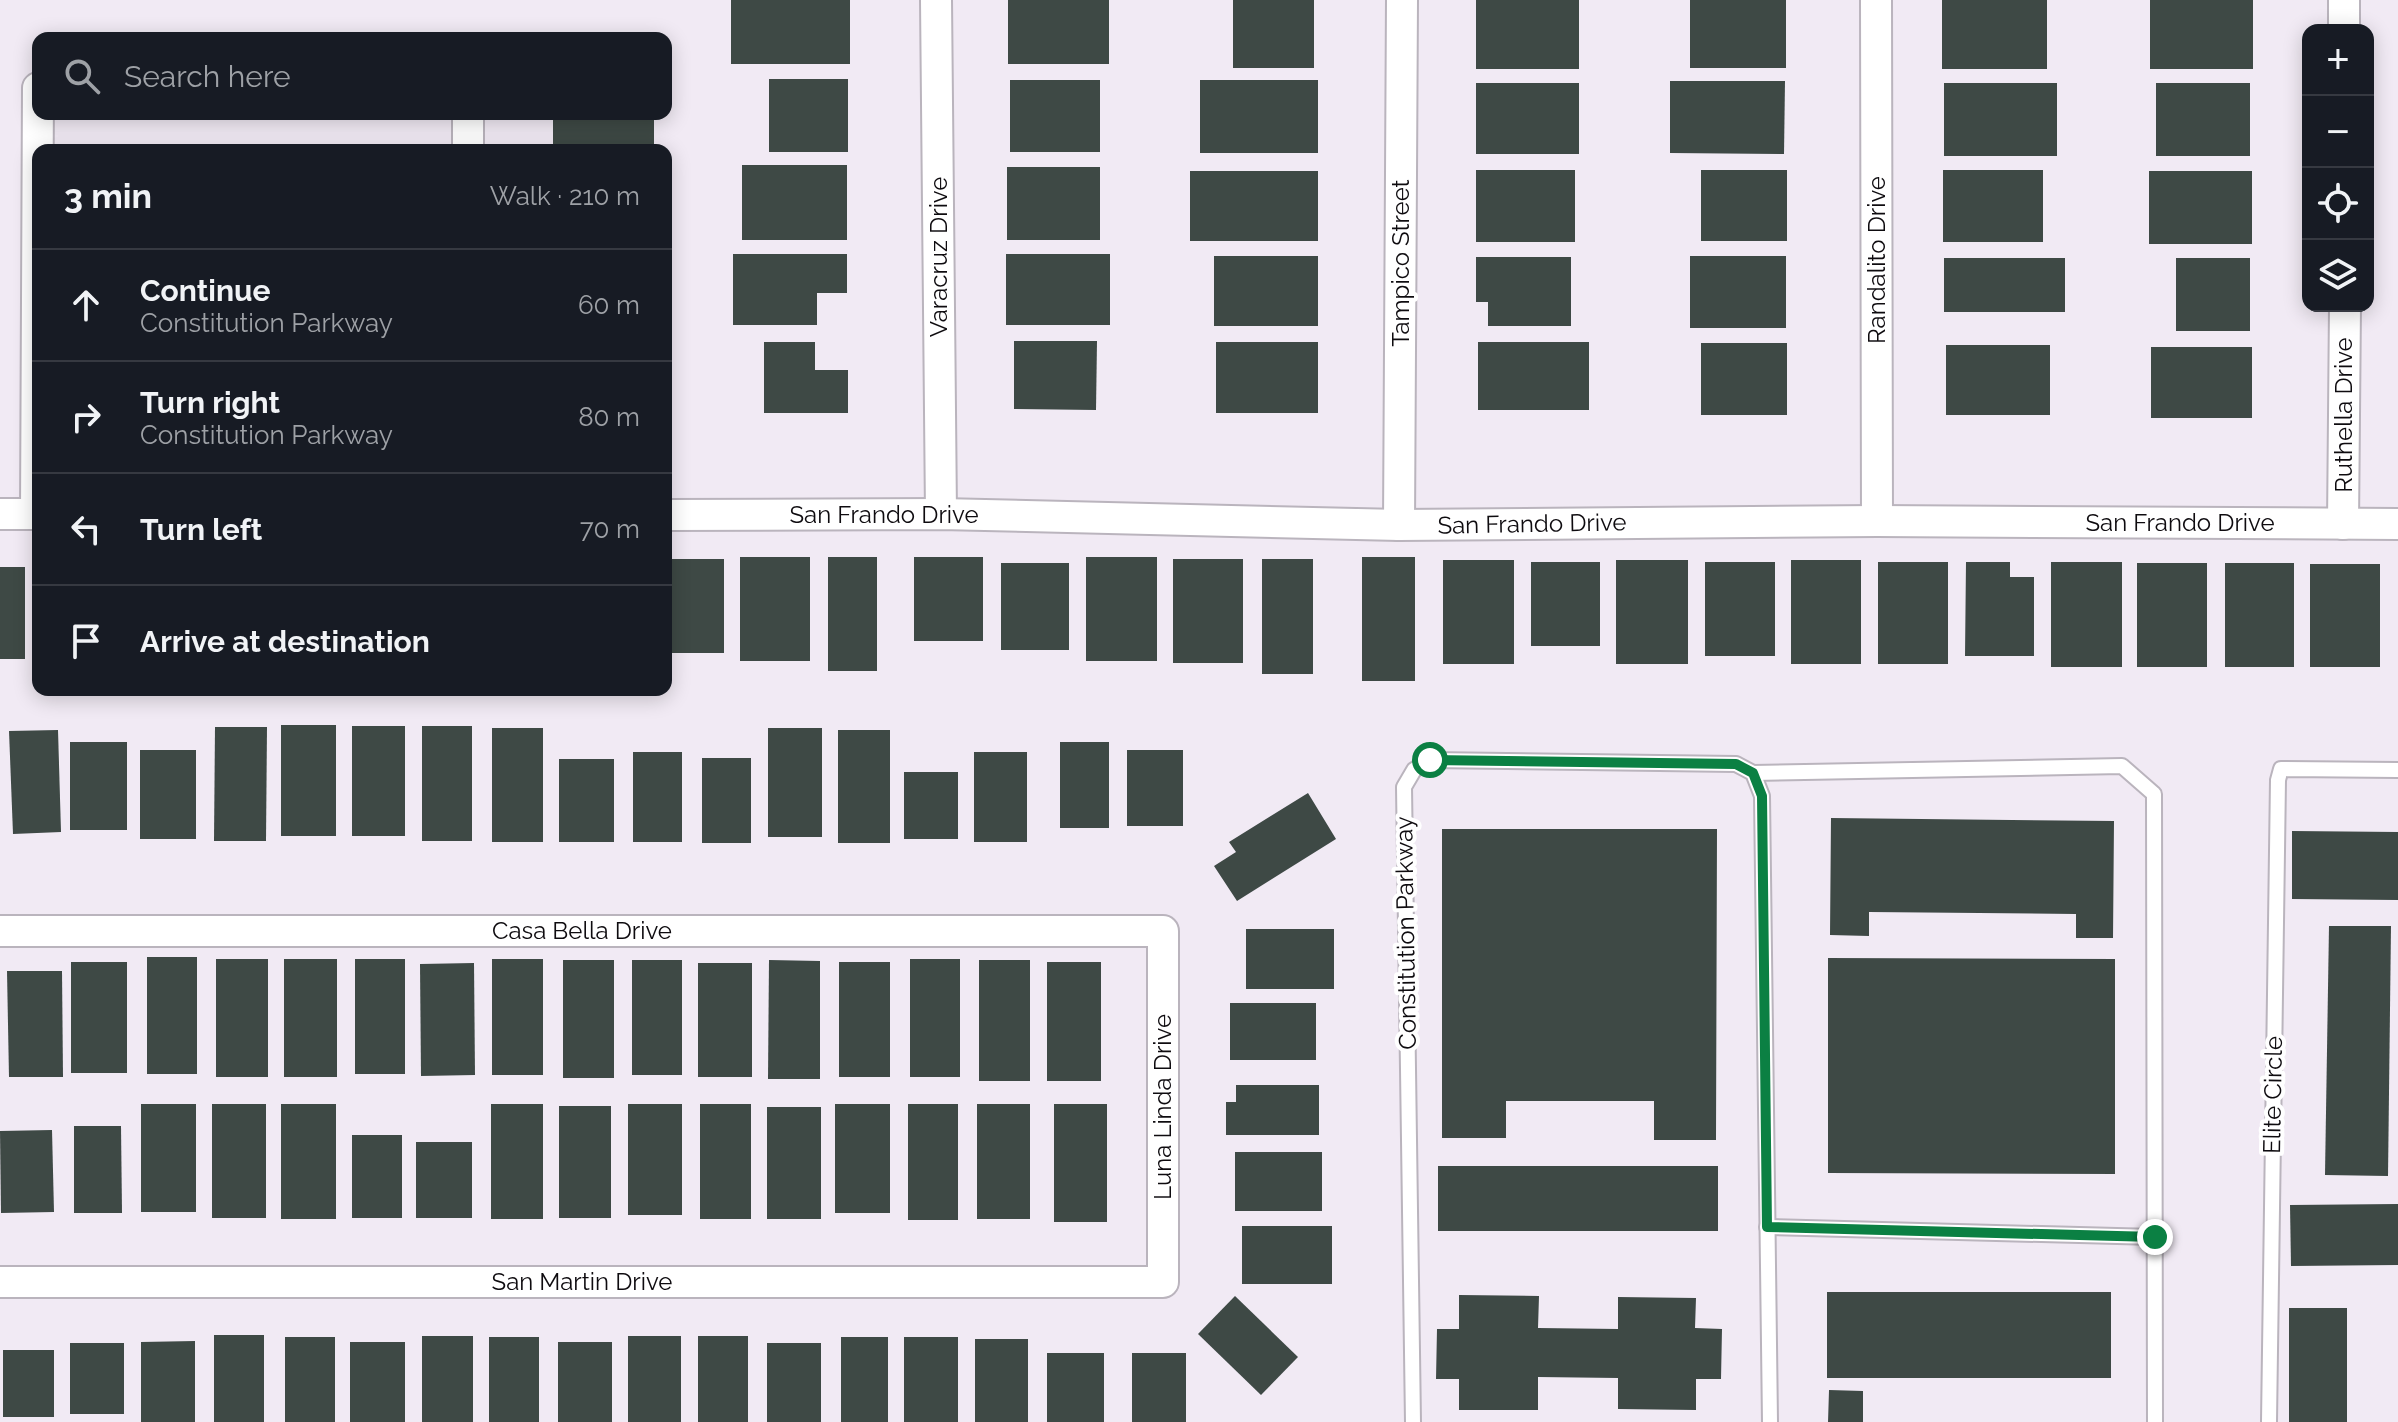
<!DOCTYPE html>
<meta charset="utf-8">
<style>
:root{--surface:#171b24;--page:#242831;--text:#f1f3f6;--muted:#9ea1a6;--line:#363941}
body{margin:0;font-family:Raleway,sans-serif;background:var(--page);color:var(--text)}
.controls{position:absolute;right:24px;top:24px;display:grid;overflow:hidden;border-radius:16px;box-shadow:0 4px 20px #0003}
.controls button{width:72px;height:72px;display:grid;place-items:center;padding:0;border:0;border-bottom:2px solid var(--line);background:var(--surface);color:var(--text);font:40px sans-serif}
.stop{position:absolute;width:24px;height:24px;margin:-18px;border:6px solid #0b8043;border-radius:50%;background:#fff}
.stop.end{background:#0b8043;border-color:#fff;box-shadow:0 2px 8px #0008}
.list{margin:0;padding:0;list-style:none}
h2{display:flex;justify-content:space-between;align-items:center;height:104px;margin:0;padding:0 32px;font-size:34px}
h2 small{font-size:26px;font-weight:400;color:var(--muted)}
.list li{display:grid;grid-template-columns:52px 1fr auto;gap:24px;align-items:center;box-sizing:border-box;height:112px;padding:0 32px;border-top:2px solid var(--line)}
.list b{display:block;font-size:30px;white-space:nowrap}
.list p{margin:0;font-size:26px;white-space:nowrap;color:var(--muted)}
.list em{font-size:26px;font-style:normal;color:var(--muted)}
.icon{flex:none;width:44px;height:44px;fill:none;stroke:currentColor;stroke-width:2;stroke-linecap:round;stroke-linejoin:round}
.map{position:relative;flex:none;width:2398px;height:1422px;overflow:hidden}
.search{position:absolute;background:var(--surface);box-shadow:0 4px 20px #0003;left:32px;top:32px;width:640px;height:88px;display:flex;align-items:center;gap:20px;box-sizing:border-box;padding:0 28px;border-radius:16px;color:var(--muted);font-size:30px}
.panel{position:absolute;background:var(--surface);box-shadow:0 4px 20px #0003;left:32px;top:144px;width:640px;height:552px;border-radius:16px}
.map>svg:first-child{display:block}
.building{fill:#3e4945}
.lines{fill:none;stroke-linecap:round;stroke-linejoin:round}
.lane-casing{stroke:#bab4bd;stroke-width:18}
.street-casing{stroke:#bab4bd;stroke-width:34}
.lane{stroke:#fff;stroke-width:14}
.street{stroke:#fff;stroke-width:30}
.route{stroke:#0b8043;stroke-width:10}
.labels{text-anchor:middle;stroke-width:8;stroke-linejoin:round;paint-order:stroke}
.street-label{font-size:24px;fill:#0e0b0f;stroke:#fff}
</style>
<div class="map">
<svg width="2398" height="1422" viewBox="0 0 2398 1422">
<rect width="100%" height="100%" fill="#f1eaf4"/>
<g class="building">
<rect x="731" y="0" width="119" height="64"/>
<rect x="1008" y="0" width="101" height="64"/>
<rect x="1233" y="0" width="81" height="68"/>
<rect x="1476" y="0" width="103" height="69"/>
<rect x="1690" y="0" width="96" height="68"/>
<rect x="1942" y="0" width="105" height="69"/>
<rect x="2150" y="0" width="103" height="69"/>
<rect x="769" y="79" width="79" height="73"/>
<rect x="1010" y="80" width="90" height="72"/>
<rect x="1200" y="80" width="118" height="73"/>
<polygon points="1670,81 1785,81 1784,154 1670,153"/>
<rect x="1476" y="83" width="103" height="71"/>
<rect x="1944" y="83" width="113" height="73"/>
<rect x="2156" y="83" width="94" height="73"/>
<rect x="553" y="114" width="101" height="34"/>
<rect x="742" y="165" width="105" height="75"/>
<rect x="1007" y="167" width="93" height="73"/>
<rect x="1476" y="170" width="99" height="72"/>
<rect x="1701" y="170" width="86" height="71"/>
<rect x="1943" y="170" width="100" height="72"/>
<rect x="1190" y="171" width="128" height="70"/>
<rect x="2149" y="171" width="103" height="73"/>
<polygon points="733,254 847,254 847,293 817,293 817,325 733,325"/>
<rect x="1006" y="254" width="104" height="71"/>
<rect x="1214" y="256" width="104" height="70"/>
<rect x="1690" y="256" width="96" height="72"/>
<polygon points="1476,257 1571,257 1571,326 1488,326 1488,302 1476,302"/>
<rect x="1944" y="258" width="121" height="54"/>
<rect x="2176" y="258" width="74" height="73"/>
<polygon points="1014,341 1097,341 1096,410 1014,409"/>
<polygon points="764,342 815,342 815,370 848,370 848,413 764,413"/>
<rect x="1216" y="342" width="102" height="71"/>
<rect x="1478" y="342" width="111" height="68"/>
<rect x="1701" y="343" width="86" height="72"/>
<rect x="1946" y="345" width="104" height="70"/>
<rect x="2151" y="347" width="101" height="71"/>
<rect x="740" y="557" width="70" height="104"/>
<rect x="828" y="557" width="49" height="114"/>
<rect x="914" y="557" width="69" height="84"/>
<rect x="1086" y="557" width="71" height="104"/>
<rect x="1362" y="557" width="53" height="124"/>
<rect x="666" y="559" width="58" height="94"/>
<rect x="1173" y="559" width="70" height="104"/>
<rect x="1262" y="559" width="51" height="115"/>
<rect x="1443" y="560" width="71" height="104"/>
<rect x="1616" y="560" width="72" height="104"/>
<rect x="1791" y="560" width="70" height="104"/>
<rect x="1531" y="562" width="69" height="84"/>
<rect x="1705" y="562" width="70" height="94"/>
<rect x="1878" y="562" width="70" height="102"/>
<polygon points="1966,562 2010,562 2010,577 2034,577 2034,656 1965,656"/>
<rect x="2051" y="562" width="71" height="105"/>
<rect x="1001" y="563" width="68" height="87"/>
<rect x="2137" y="563" width="70" height="104"/>
<rect x="2225" y="563" width="69" height="104"/>
<rect x="2310" y="564" width="70" height="103"/>
<rect x="0" y="567" width="25" height="92"/>
<rect x="281" y="725" width="55" height="111"/>
<rect x="352" y="726" width="53" height="110"/>
<rect x="422" y="726" width="50" height="115"/>
<polygon points="215,727 267,727 266,841 214,841"/>
<rect x="492" y="728" width="51" height="114"/>
<rect x="768" y="728" width="54" height="109"/>
<polygon points="58,730 61,832 13,834 9,731"/>
<rect x="838" y="730" width="52" height="113"/>
<rect x="70" y="742" width="57" height="88"/>
<rect x="1060" y="742" width="49" height="86"/>
<rect x="140" y="750" width="56" height="89"/>
<rect x="1127" y="750" width="56" height="76"/>
<rect x="633" y="752" width="49" height="90"/>
<rect x="974" y="752" width="53" height="90"/>
<rect x="702" y="758" width="49" height="85"/>
<rect x="559" y="759" width="55" height="83"/>
<rect x="904" y="772" width="54" height="67"/>
<polygon points="1308,793 1336,839 1237,901 1214,866 1236,852 1229,842"/>
<polygon points="1831,818 2114,821 2113,938 2076,938 2076,914 1869,912 1869,936 1830,935"/>
<polygon points="1442,829 1717,829 1716,1140 1654,1140 1654,1101 1506,1101 1506,1138 1442,1138"/>
<polygon points="2292,831 2398,832 2398,900 2292,899"/>
<polygon points="2329,926 2391,926 2388,1176 2325,1175"/>
<rect x="1246" y="929" width="88" height="60"/>
<rect x="147" y="957" width="50" height="117"/>
<polygon points="1828,958 2115,959 2115,1174 1828,1173"/>
<rect x="216" y="959" width="52" height="118"/>
<rect x="284" y="959" width="53" height="118"/>
<rect x="355" y="959" width="50" height="115"/>
<rect x="492" y="959" width="51" height="116"/>
<rect x="910" y="959" width="50" height="118"/>
<rect x="563" y="960" width="51" height="118"/>
<rect x="632" y="960" width="50" height="115"/>
<polygon points="769,960 820,961 820,1079 768,1079"/>
<rect x="979" y="960" width="51" height="121"/>
<rect x="71" y="962" width="56" height="111"/>
<rect x="839" y="962" width="51" height="115"/>
<rect x="1047" y="962" width="54" height="119"/>
<polygon points="474,963 475,1075 421,1076 420,964"/>
<rect x="698" y="963" width="54" height="114"/>
<polygon points="7,971 62,971 63,1077 9,1077"/>
<rect x="1230" y="1003" width="86" height="57"/>
<polygon points="1236,1085 1319,1085 1319,1135 1226,1135 1226,1102 1236,1102"/>
<rect x="141" y="1104" width="55" height="108"/>
<rect x="212" y="1104" width="54" height="114"/>
<rect x="281" y="1104" width="55" height="115"/>
<rect x="491" y="1104" width="52" height="115"/>
<rect x="628" y="1104" width="54" height="111"/>
<rect x="700" y="1104" width="51" height="115"/>
<rect x="835" y="1104" width="55" height="109"/>
<rect x="908" y="1104" width="50" height="116"/>
<rect x="977" y="1104" width="53" height="115"/>
<rect x="1054" y="1104" width="53" height="118"/>
<rect x="559" y="1106" width="52" height="112"/>
<rect x="767" y="1107" width="54" height="112"/>
<polygon points="74,1126 121,1126 122,1213 74,1213"/>
<polygon points="52,1130 54,1212 1,1213 0,1131"/>
<rect x="352" y="1135" width="50" height="83"/>
<rect x="416" y="1142" width="56" height="76"/>
<rect x="1235" y="1152" width="87" height="59"/>
<rect x="1438" y="1166" width="280" height="65"/>
<polygon points="2398,1204 2398,1265 2291,1266 2290,1205"/>
<rect x="1242" y="1226" width="90" height="58"/>
<rect x="1827" y="1292" width="284" height="86"/>
<polygon points="1459,1295 1539,1296 1538,1328 1618,1329 1618,1297 1696,1298 1695,1328 1722,1329 1721,1379 1696,1379 1696,1410 1618,1409 1618,1378 1538,1377 1538,1410 1459,1410 1459,1379 1436,1379 1437,1329 1459,1329"/>
<polygon points="1235,1296 1298,1357 1261,1395 1198,1334"/>
<rect x="2289" y="1308" width="58" height="114"/>
<rect x="214" y="1335" width="50" height="87"/>
<rect x="422" y="1336" width="51" height="86"/>
<rect x="628" y="1336" width="53" height="86"/>
<rect x="698" y="1336" width="50" height="86"/>
<rect x="285" y="1337" width="50" height="85"/>
<rect x="489" y="1337" width="50" height="85"/>
<rect x="841" y="1337" width="47" height="85"/>
<rect x="904" y="1337" width="54" height="85"/>
<rect x="975" y="1339" width="53" height="83"/>
<polygon points="195,1341 195,1422 141,1422 141,1342"/>
<rect x="350" y="1342" width="55" height="80"/>
<rect x="558" y="1342" width="54" height="80"/>
<rect x="70" y="1343" width="54" height="71"/>
<rect x="767" y="1343" width="54" height="79"/>
<rect x="3" y="1350" width="51" height="67"/>
<rect x="1047" y="1353" width="57" height="69"/>
<rect x="1132" y="1353" width="54" height="69"/>
<polygon points="1829,1390 1863,1391 1863,1422 1828,1422"/>
</g>
<g class="lines">
<defs>
<g id="lane">
<polyline points="1753,773 2122,766 2154,794 2155,1422"/>
<polyline points="1767,1227 2155,1237"/>
<polyline points="1413,1422 1404,787 1414,770 1430,760 1736,764 1753,773 1762,796 1770,1422"/>
<polyline points="2269,1422 2278,780 2281,769 2398,770"/>
</g>
<g id="street">
<polyline points="936,0 941,514"/>
<polyline points="1876,0 1877,521"/>
<polyline points="2344,0 2344,30"/>
<polyline points="468,150 468,114"/>
<polyline points="0,514 38,514"/>
<polyline points="36,514 38,88"/>
<polyline points="666,515 941,514 1399,525 1877,521 2398,524"/>
<polyline points="2343,524 2345,306"/>
<polyline points="1399,525 1402,0"/>
<polyline points="0,931 1163,931 1163,1282 0,1282"/>
</g>
</defs>
<use href="#lane" class="lane-casing"/>
<use href="#street" class="street-casing"/>
<use href="#lane" class="lane"/>
<use href="#street" class="street"/>
</g>
<g class="lines">
<polyline class="route" points="1430,760 1736,764 1753,773 1762,796 1767,1227 2155,1237"/>
</g>
<g class="labels">
<g class="street-label">
<text transform="translate(939 257) rotate(-90)" y="8">Varacruz Drive</text>
<text transform="translate(1877 260) rotate(-90)" y="8">Randalito Drive</text>
<text transform="translate(1401 263) rotate(-90)" y="8">Tampico Street</text>
<text transform="translate(2344 415) rotate(-90)" y="8">Ruthella Drive</text>
<text x="884" y="523">San Frando Drive</text>
<text x="2180" y="531">San Frando Drive</text>
<text transform="translate(1532 524) rotate(-1)" y="8">San Frando Drive</text>
<text x="582" y="939">Casa Bella Drive</text>
<text transform="translate(1406 933) rotate(-91)" y="8">Constitution Parkway</text>
<text transform="translate(2273 1095) rotate(-89)" y="8">Elite Circle</text>
<text transform="translate(1163 1107) rotate(-90)" y="8">Luna Linda Drive</text>
<text x="582" y="1290">San Martin Drive</text>
</g>
</g>
</svg>
<div class="controls">
<button>+</button>
<button>−</button>
<button><svg class="icon" aria-label="locate" viewBox="0 0 24 24"><circle cx="12" cy="12" r="6"/><path d="M12 2v4M12 18v4M2 12h4M18 12h4"/></svg></button>
<button><svg class="icon" aria-label="layers" viewBox="0 0 24 24"><path d="M12 4l9 5-9 5-9-5zM3 14l9 5 9-5"/></svg></button>
</div>
<div class="stop" style="left:1430px;top:760px"></div>
<div class="stop end" style="left:2155px;top:1237px"></div>
<div class="search"><svg class="icon" aria-label="search" viewBox="0 0 24 24"><circle cx="10" cy="10" r="6"/><path d="M15 15l6 6"/></svg>Search here</div>
<section class="panel">
<h2>3 min<small>Walk · 210 m</small></h2>
<ul class="list">
<li><svg class="icon" aria-label="ahead" viewBox="0 0 24 24"><path d="M12 20V5M6 11l6-6 6 6"/></svg><div><b>Continue</b><p>Constitution Parkway</p></div><em>60 m</em></li>
<li><svg class="icon" aria-label="right" viewBox="0 0 24 24"><path d="M7 20v-9h11M14 6l5 5-5 5"/></svg><div><b>Turn right</b><p>Constitution Parkway</p></div><em>80 m</em></li>
<li><svg class="icon" aria-label="left" viewBox="0 0 24 24"><path d="M17 20v-9H6M10 6l-5 5 5 5"/></svg><div><b>Turn left</b></div><em>70 m</em></li>
<li><svg class="icon" aria-label="arrive" viewBox="0 0 24 24"><path d="M6 21V4h12l-3 4 3 4H6"/></svg><div><b>Arrive at destination</b></div></li>
</ul>
</section>
</div>
